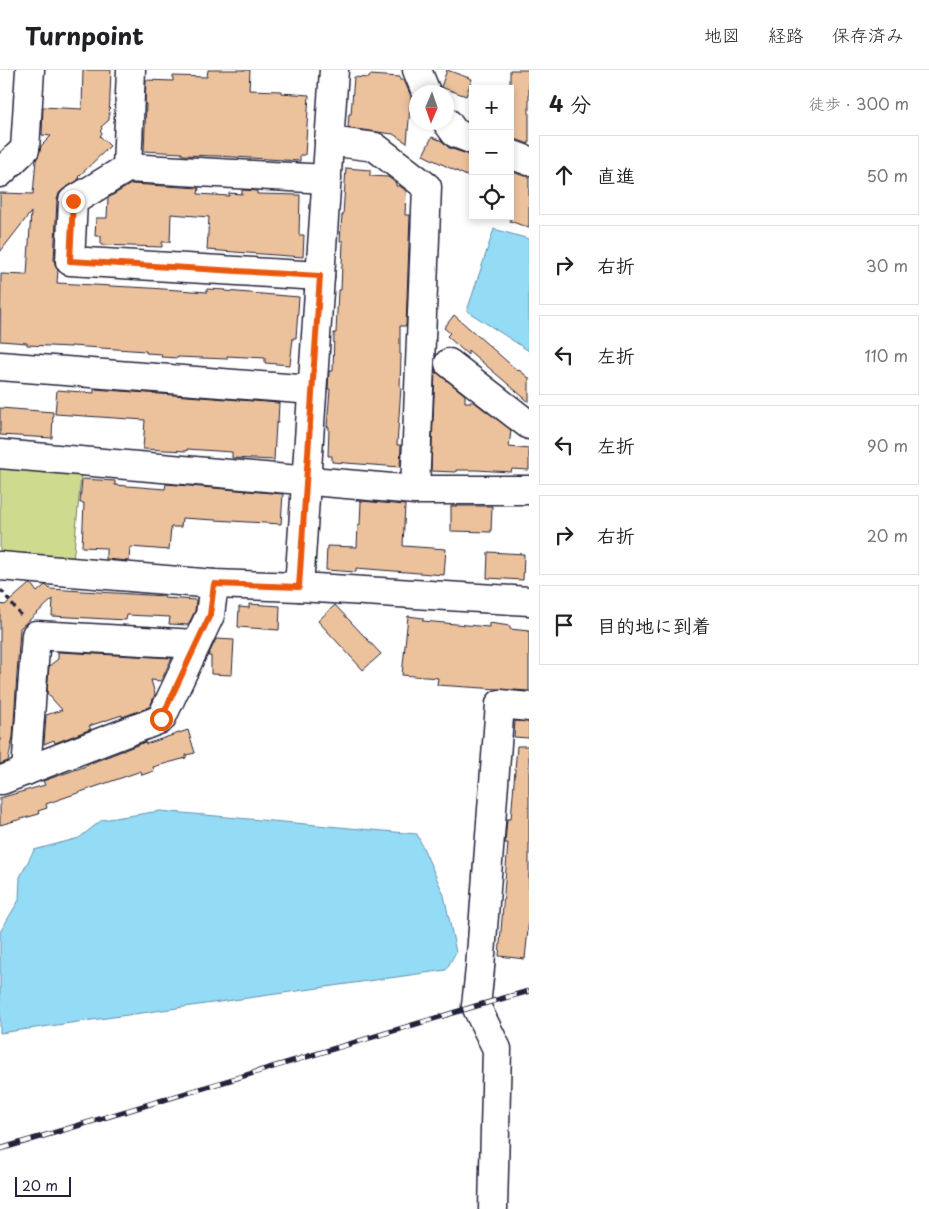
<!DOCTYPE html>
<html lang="ja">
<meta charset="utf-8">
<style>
:root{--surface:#fff;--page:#f6f6f6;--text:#202124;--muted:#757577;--line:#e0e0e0}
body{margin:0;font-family:"Playpen Sans","Klee One",sans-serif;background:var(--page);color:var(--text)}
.controls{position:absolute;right:15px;top:15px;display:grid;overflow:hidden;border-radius:0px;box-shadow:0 2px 8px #0003}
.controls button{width:45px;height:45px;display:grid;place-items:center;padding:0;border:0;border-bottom:1px solid var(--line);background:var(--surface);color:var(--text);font:25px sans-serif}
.compass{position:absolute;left:409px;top:15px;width:45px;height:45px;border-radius:50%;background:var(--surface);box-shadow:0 2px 8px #0003;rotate:182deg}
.scale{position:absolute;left:15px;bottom:12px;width:56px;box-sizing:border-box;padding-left:5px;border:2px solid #22223b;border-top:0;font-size:14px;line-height:18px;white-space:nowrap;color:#22223b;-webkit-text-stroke:4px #fff;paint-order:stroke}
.stop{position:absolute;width:15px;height:15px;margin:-11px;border:4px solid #ea580c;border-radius:50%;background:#fff}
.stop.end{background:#ea580c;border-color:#fff;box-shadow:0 1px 5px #0008}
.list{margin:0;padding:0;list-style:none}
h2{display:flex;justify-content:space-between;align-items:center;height:65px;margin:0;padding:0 20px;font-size:21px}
h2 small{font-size:16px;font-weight:400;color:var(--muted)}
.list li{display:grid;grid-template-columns:32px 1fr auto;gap:15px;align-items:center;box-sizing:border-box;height:80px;margin:0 10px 10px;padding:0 10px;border:1px solid var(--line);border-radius:0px}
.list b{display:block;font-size:19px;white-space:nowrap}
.list em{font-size:16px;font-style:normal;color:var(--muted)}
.icon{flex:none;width:28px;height:28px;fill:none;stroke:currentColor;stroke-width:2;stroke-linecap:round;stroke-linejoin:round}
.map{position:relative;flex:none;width:529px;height:1139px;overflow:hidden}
header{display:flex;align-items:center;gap:30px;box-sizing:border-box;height:70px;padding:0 25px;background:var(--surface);border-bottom:1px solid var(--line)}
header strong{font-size:24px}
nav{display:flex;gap:28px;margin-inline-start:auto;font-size:18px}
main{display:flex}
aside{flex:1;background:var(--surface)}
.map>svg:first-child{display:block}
.green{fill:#cedb8f;stroke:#787e65}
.water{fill:#94dbf6;stroke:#6691ab}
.building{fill:#ecc29c;stroke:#22223b}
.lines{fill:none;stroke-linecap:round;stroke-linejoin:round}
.minor-casing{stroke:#22223b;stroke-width:31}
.path{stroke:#22223b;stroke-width:3;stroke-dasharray:5 4;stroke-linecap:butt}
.minor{stroke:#fff;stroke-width:28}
.rail-casing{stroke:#22223b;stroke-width:5.5}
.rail{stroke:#fff;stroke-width:4;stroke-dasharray:11;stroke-linecap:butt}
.route{stroke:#ea580c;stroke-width:6}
</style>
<header>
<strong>Turnpoint</strong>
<nav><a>地図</a><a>経路</a><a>保存済み</a></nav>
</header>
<main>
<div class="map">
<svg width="529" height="1139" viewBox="0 0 529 1139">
<rect width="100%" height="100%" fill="#fff"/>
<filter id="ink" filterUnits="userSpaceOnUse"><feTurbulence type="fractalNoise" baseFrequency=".02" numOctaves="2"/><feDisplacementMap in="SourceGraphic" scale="10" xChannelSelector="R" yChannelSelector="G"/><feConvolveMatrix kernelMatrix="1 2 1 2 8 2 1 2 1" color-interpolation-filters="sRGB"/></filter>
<g filter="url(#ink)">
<polygon class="green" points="0,397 81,405 73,492 0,485"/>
<g class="water">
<polygon points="494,159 529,169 529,281 467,241"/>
<polygon points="160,741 417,764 444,825 456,882 446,900 0,963 0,862 19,830 20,807 34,780 79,768 102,750"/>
</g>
<g class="building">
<polygon points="83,0 111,0 109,50 101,57 102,59 100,61 102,63 100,66 110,76 78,107 79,108 77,111 65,118 59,123 57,130 54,190 56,198 58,200 57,213 149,218 207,222 207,219 226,220 225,221 299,227 296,268 293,268 290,295 265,293 265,288 227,286 227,289 178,287 178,288 161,287 162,284 146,283 146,281 71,276 71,277 27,275 27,273 0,271 1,204 27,205 31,142 0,182 0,123 33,124 36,90 40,81 41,76 51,66 42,65 43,37 82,39"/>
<polygon points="208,0 250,0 249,20 281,21 281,23 309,25 305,85 300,85 300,91 218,86 182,85 182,83 144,81 146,34 145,34 146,10 173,11 173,6 207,7"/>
<polygon points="447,0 472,9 466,26 441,17"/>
<polygon points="510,0 529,0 529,74 515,69 510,69"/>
<polygon points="370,5 400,7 400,10 404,10 411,26 407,73 393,64 348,58 349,44 351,44 354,7 369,8"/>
<polygon points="432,67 442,71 449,78 473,86 473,109 423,85"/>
<polygon points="346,98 370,100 370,106 388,107 396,113 396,116 400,116 406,121 405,145 410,145 406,256 400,256 400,284 401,284 400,317 401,317 397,375 401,375 400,397 332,392 332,386 328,386 329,357 327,357 330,319 328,319 329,301 333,301 334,263 336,263 338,220 341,220 343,171 340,171 342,145 343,145"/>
<polygon points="510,101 524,106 529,106 529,158 510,151"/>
<polygon points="131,114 199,118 198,124 229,126 229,123 242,124 242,120 257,121 257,124 300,125 299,165 304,165 303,187 207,180 209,147 171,144 170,172 162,172 162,177 101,175 101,166 95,166 96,148 107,148 108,128"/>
<polygon points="454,245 518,301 519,300 529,308 529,332 468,280 468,285 447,266 450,263 444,258"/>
<polygon points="435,301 465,325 465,332 474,332 511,360 509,377 529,379 529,400 512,399 511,402 476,400 456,400 456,402 431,401"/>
<polygon points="94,319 279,333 278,353 276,353 274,390 232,388 232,382 187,379 187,381 143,379 145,350 55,344 57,320 94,323"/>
<polygon points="0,338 53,342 52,368 0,365"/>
<polygon points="82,409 115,411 115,415 165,419 166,414 283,424 281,454 182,448 181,457 171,457 169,480 130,477 129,491 106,489 106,478 82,477 84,433 80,433"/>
<polygon points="361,431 405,435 403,476 446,479 444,505 356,498 356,502 326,500 327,476 357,477 358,455 360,455"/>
<polygon points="451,436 492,436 491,462 451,461"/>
<polygon points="488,482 524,484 523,510 487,508"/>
<polygon points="29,514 31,514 37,522 45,515 47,516 50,519 164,526 164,528 196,530 195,541 188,555 169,554 170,547 127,545 126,550 52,546 53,529 20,558 13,667 8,691 0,694 0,534 5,535"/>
<polygon points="249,534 280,536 279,560 238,557 239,537 249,538"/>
<polygon points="335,535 381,584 363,600 318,551"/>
<polygon points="408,546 423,548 423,551 489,557 489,553 510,556 510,559 529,561 529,621 437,615 438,608 402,605"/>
<polygon points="216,569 234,570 232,605 211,604 211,586 208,586"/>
<polygon points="58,582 172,588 161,611 151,610 155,624 150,637 122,647 122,645 89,656 91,659 55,673 54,670 44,674 46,645 62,640 47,623 49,596 58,589"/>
<polygon points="515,651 529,652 529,668 514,667"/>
<polygon points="188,660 195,683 186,685 186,688 153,697 154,701 142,705 141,701 46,734 47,738 38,741 39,744 0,755 0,728 45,715 43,711 86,696 86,695 145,672 146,674"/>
<polygon points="517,676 529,676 529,850 525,889 499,886 508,773 505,773 507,749 511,749"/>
</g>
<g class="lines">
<defs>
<g id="minor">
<polyline points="417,0 426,22"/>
<polyline points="447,52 455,63 473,70"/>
<polyline points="329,71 375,77 427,117 415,420"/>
<polyline points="510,84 529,91"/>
<polyline points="127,98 131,0"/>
<polyline points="0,103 25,79 30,0"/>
<polyline points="320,206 70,191 73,131 127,98 327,109"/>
<polyline points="449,293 529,355"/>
<polyline points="0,296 312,320"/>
<polyline points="0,384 415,420 529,420"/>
<polyline points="0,496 214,514 299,517 529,531"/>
<polyline points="299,517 334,0"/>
<polyline points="26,701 36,565 196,574"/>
<polyline points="0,710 2,710 161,649 210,545 214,514"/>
<polyline points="493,1139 497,979 476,936 480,898 500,634 529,637"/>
</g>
</defs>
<use href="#minor" class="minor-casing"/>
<polyline class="path" points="1,520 23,548"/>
<use href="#minor" class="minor"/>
<defs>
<polyline id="rail" points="0,1079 476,936 529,921"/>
</defs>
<use href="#rail" class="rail-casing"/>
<use href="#rail" class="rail"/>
</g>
</g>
<g class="lines" filter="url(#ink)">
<polyline class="route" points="73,131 70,191 320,206 299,517 214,514 210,545 161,649"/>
</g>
</svg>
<div class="controls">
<button>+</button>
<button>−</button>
<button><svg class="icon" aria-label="locate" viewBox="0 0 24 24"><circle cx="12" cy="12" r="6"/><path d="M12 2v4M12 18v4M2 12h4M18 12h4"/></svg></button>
</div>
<svg class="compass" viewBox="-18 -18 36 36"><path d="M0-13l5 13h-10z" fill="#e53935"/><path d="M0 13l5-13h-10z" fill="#757577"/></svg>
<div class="scale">20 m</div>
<div class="stop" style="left:161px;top:649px"></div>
<div class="stop end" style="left:73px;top:131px"></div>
</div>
<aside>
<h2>4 分<small>徒歩 · 300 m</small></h2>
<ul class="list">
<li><svg class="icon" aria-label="ahead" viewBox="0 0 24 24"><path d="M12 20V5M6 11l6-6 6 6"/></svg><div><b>直進</b></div><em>50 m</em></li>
<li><svg class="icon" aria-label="right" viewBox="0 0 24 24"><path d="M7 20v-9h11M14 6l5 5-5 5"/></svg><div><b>右折</b></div><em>30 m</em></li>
<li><svg class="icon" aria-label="left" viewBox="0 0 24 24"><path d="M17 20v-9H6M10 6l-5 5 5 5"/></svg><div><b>左折</b></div><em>110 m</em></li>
<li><svg class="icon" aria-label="left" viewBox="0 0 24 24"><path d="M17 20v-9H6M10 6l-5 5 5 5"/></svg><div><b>左折</b></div><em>90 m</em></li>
<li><svg class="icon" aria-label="right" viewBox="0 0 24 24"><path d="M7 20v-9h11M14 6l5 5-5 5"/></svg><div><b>右折</b></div><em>20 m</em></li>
<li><svg class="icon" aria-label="arrive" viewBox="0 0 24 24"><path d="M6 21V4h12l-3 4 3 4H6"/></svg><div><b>目的地に到着</b></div></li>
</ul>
</aside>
</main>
